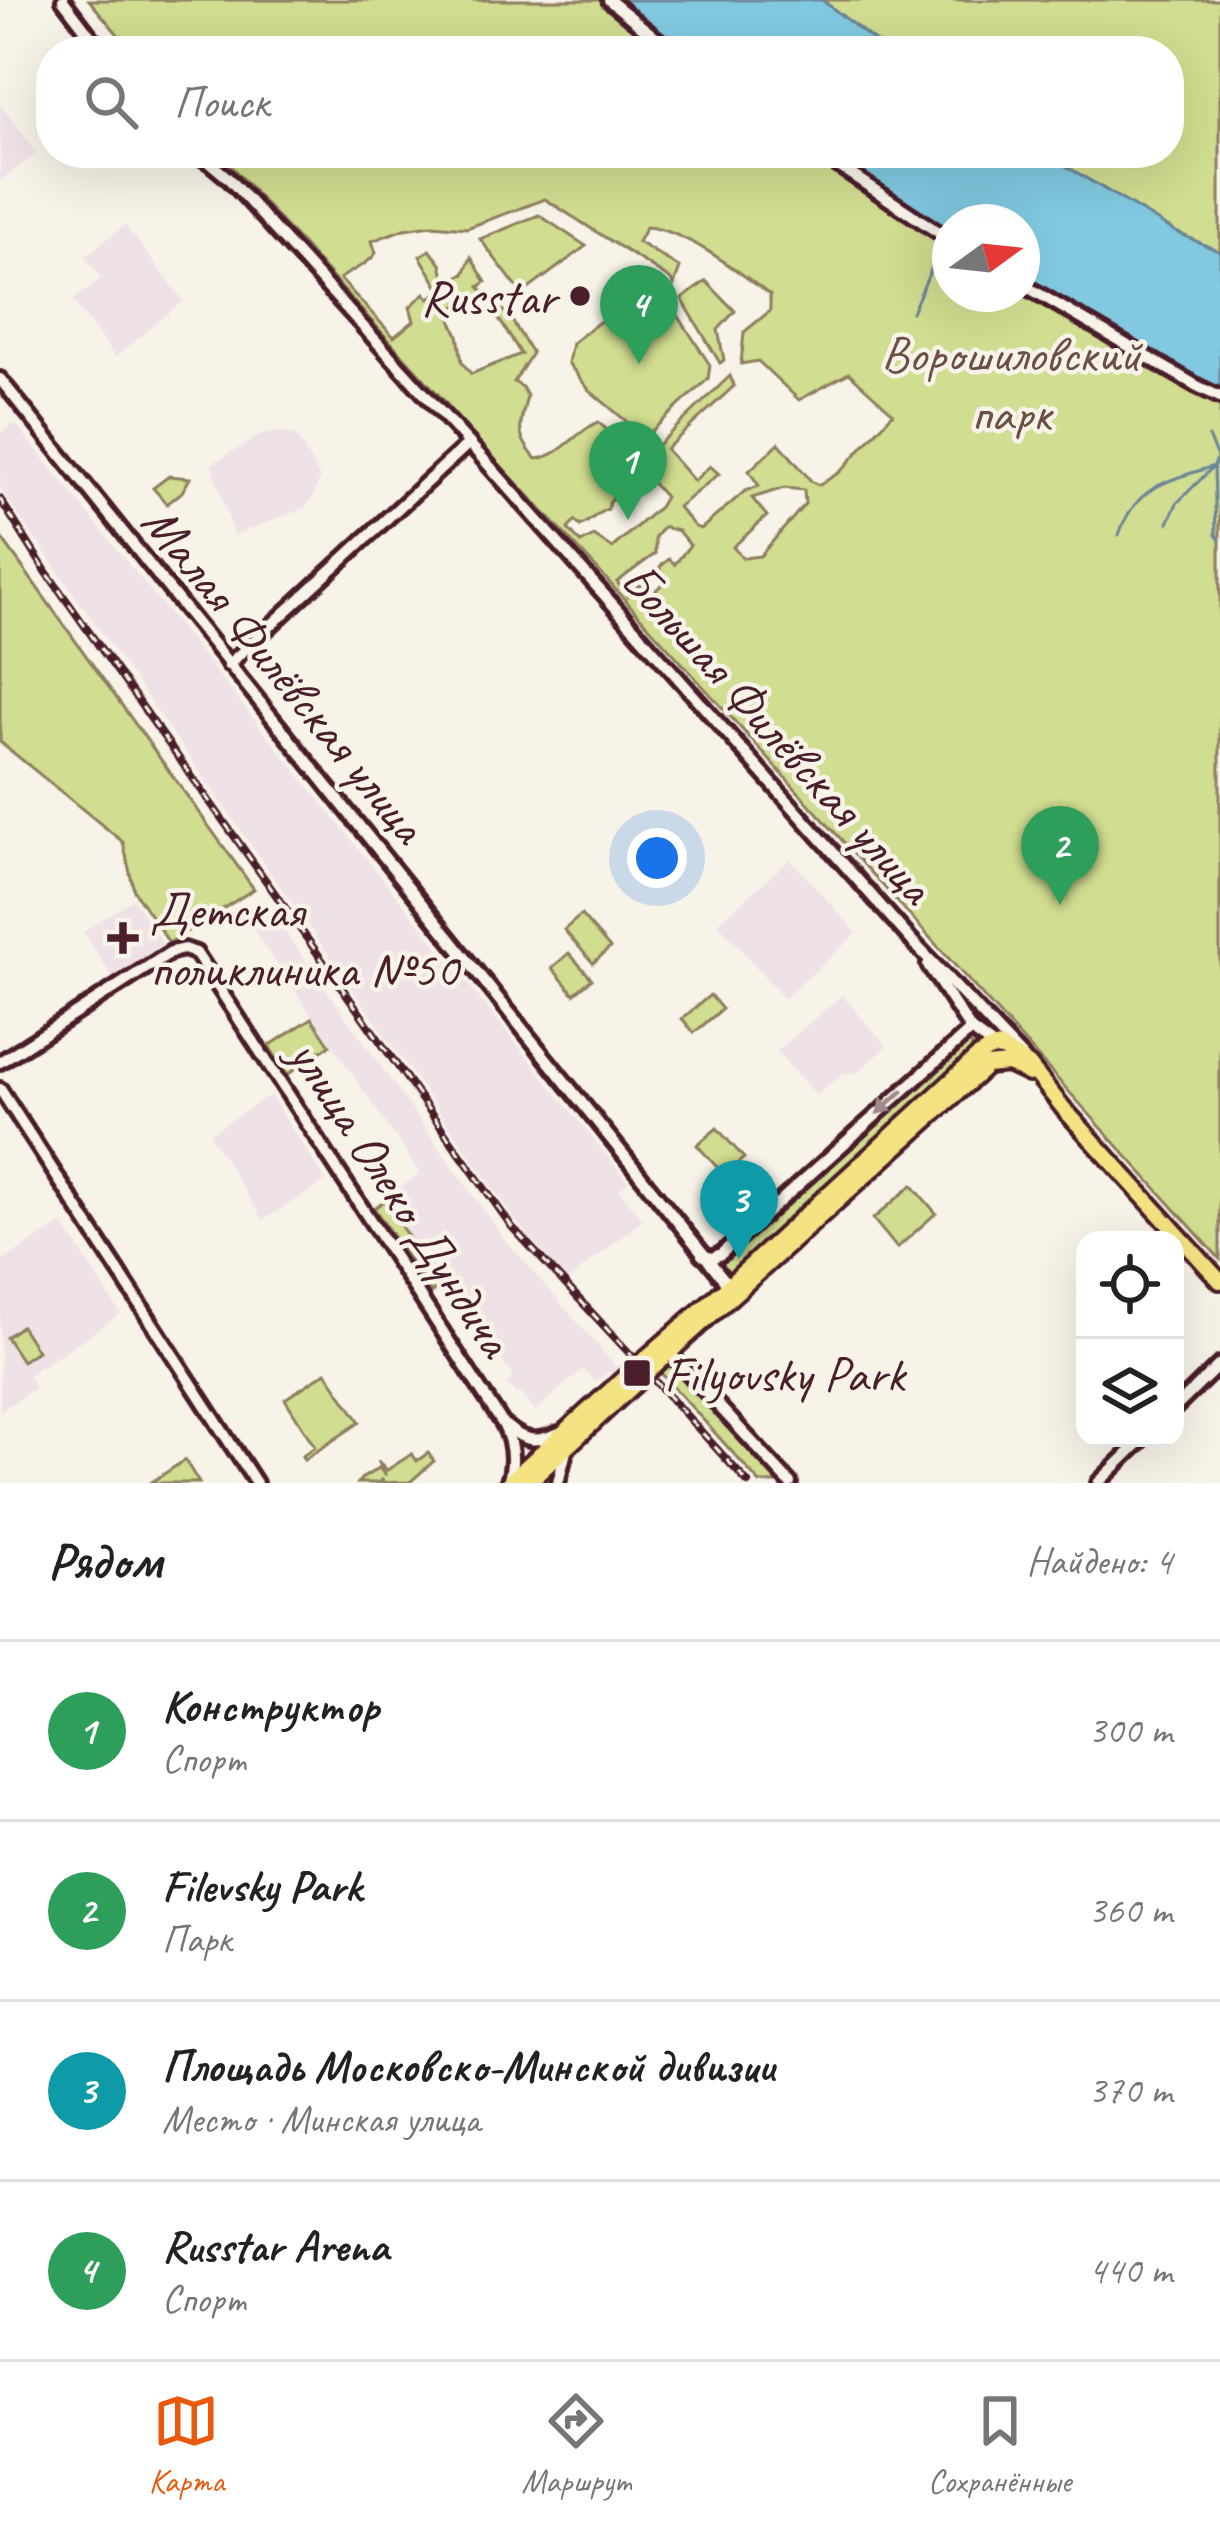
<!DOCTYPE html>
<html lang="ru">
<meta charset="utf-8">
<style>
:root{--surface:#fff;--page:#f6f6f6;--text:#222;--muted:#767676;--line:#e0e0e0;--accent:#ea580c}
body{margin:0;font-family:Caveat,sans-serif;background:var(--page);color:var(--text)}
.controls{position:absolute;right:36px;bottom:36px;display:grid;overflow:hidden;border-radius:24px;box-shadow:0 12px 48px #0002}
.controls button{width:108px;height:108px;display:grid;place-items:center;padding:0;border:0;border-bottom:3px solid var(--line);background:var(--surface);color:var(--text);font:60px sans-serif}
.compass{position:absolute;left:932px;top:204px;width:108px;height:108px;border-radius:50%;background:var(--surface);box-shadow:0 12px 48px #0002;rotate:75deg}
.you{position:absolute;left:657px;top:858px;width:42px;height:42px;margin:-30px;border:9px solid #fff;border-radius:50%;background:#1a73e8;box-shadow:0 0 0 18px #1a73e833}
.badge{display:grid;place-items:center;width:78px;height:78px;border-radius:50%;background:var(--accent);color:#fff;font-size:39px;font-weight:700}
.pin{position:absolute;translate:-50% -99px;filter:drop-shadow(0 3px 6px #0008)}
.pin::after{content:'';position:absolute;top:63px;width:42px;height:36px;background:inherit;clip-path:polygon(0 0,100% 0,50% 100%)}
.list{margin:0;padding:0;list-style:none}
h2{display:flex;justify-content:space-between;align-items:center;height:156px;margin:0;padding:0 48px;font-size:51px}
h2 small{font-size:39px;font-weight:400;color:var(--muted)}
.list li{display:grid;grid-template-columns:78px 1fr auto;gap:36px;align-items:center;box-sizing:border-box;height:180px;padding:0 48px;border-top:3px solid var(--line)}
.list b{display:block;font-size:45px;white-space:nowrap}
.list p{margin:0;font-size:39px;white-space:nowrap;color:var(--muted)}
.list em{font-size:39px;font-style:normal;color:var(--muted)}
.icon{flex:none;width:66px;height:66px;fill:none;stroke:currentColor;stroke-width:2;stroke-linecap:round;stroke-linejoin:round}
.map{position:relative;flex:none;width:1220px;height:1483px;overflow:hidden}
.search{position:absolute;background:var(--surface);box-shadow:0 12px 48px #0002;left:36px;right:36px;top:36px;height:132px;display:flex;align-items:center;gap:30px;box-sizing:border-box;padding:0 42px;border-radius:48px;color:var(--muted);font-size:45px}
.sheet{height:876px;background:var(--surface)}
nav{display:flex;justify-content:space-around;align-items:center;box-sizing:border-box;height:168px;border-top:3px solid var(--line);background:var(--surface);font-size:33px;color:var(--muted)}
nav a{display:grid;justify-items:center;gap:6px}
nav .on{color:var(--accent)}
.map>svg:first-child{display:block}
.built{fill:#efe2e7}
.green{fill:#d1dd90;stroke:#8e7e5e;stroke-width:3;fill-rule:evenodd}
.water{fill:#81c9e1;stroke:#6b8598;stroke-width:3}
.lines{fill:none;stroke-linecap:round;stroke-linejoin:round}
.stream{stroke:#6b8598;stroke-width:3}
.minor-casing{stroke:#4a1f2b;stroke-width:20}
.major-casing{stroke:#4a1f2b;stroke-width:22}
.minor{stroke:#f7f3e8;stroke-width:10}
.major{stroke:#f4e382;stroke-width:14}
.rail-casing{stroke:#4a1f2b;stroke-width:8}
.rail{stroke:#f7f3e8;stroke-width:3;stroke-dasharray:9;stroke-linecap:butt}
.major-bridge-casing{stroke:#4a1f2b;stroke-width:22;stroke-linecap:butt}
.major-bridge{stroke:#f4e382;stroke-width:14}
.oneway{fill:#a0898a}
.poi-dot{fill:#4a1f2b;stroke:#f7f3e8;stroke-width:4.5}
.labels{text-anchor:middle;stroke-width:9;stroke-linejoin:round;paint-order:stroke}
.poi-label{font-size:51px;fill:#4a1f2b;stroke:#f7f3e8;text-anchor:start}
.park-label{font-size:51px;fill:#6c4e44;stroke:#f7f3e8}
.street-label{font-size:51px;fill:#4a1f2b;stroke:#f7f3e8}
</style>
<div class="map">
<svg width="1220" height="1483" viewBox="0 0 1220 1483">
<rect width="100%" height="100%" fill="#f7f3e8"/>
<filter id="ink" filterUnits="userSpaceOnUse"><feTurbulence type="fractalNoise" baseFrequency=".00833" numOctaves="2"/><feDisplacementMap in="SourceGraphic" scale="24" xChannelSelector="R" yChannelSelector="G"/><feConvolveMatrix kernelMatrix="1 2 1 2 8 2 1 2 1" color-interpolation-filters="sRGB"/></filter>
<g filter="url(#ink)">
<g class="built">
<polygon points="0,104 37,153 0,181"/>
<polygon points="125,225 184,301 115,357 73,301 101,278 85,256"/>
<polygon points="15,423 628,1182 619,1190 643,1220 567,1281 517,1222 0,489 0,434"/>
<polygon points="286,432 297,437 320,478 313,496 305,508 234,535 211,464 265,433"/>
<polygon points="790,859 857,933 784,999 718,923"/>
<polygon points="133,899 163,944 113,978 83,932"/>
<polygon points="270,911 503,1237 619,1370 612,1376 608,1372 595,1382 583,1369 535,1411 519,1392 516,1394 507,1383 514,1376 454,1302 384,1199 420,1173 250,925"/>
<polygon points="842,995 887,1046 857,1073 843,1073 816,1096 777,1051"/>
<polygon points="270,1095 326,1181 263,1220 209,1134"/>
<polygon points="62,1223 121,1314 28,1375 35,1388 0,1411 0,1263"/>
</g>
<g class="green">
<polygon points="89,0 614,0 677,51 132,51"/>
<polygon points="822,0 1220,0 1220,252 1174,231 1044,153 1169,153 1169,51 887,51"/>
<path d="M219 153H825L950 237V294H1022V280L1220 392V1259L598 570 450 411 448 405ZM545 199 670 279 674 285 680 268 638 242 646 227C686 230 738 271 770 295V311L744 332 741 364 758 361 799 400 849 373 893 413 840 472 819 485 812 482 779 443 749 471 759 486 745 491 701 529 695 527 678 507 719 474 710 466 694 481 666 449 734 386 730 376 642 460 598 422C574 433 562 456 536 459 514 433 520 427 527 396L522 387 514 382 532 353 509 316 479 287 486 282 471 257 464 274 445 282 441 264 430 250 420 256 441 291 429 298 425 293 410 307 414 321 394 337 340 279C352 269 368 265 376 253L372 241 404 229 432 225 467 228ZM466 301 497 316 521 354 471 374 462 362 458 335 447 311ZM631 469 639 477 649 479 665 497 659 507 612 548 594 536 581 543 568 529 575 521 580 526C591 522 596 512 608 509L609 503 616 494 628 492 633 481 625 474ZM784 488 804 490 805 504 760 556 743 558 733 547 767 516 752 498ZM663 527 678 531 690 545 675 564 669 559 659 568 668 579 649 596 639 585 627 596 617 582 655 554V537Z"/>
<polygon points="539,215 586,246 522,294 480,239"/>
<polygon points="706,281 735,311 718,330 724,360 720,363 682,299"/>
<polygon points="663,292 710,365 708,379 645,437 589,390 568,363 572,343 599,322"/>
<polygon points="169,476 190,478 182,492 167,504 153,488"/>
<polygon points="0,536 254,889 169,943 134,891 123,842 0,742"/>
<polygon points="581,915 610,948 593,963 564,930"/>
<polygon points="569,953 592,979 574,994 552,968"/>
<polygon points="710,995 722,1009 694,1033 682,1019"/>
<polygon points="312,1018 330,1045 287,1075 269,1046"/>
<polygon points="966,1042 977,1049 735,1273 726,1270 721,1262 724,1256"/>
<polygon points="717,1128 744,1158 724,1175 697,1145"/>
<polygon points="912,1185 936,1213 897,1248 873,1219"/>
<polygon points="384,1201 441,1286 431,1293 374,1208"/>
<polygon points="21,1326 37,1351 22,1361 6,1337"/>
<polygon points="668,1366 672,1366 778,1483 760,1483 661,1373"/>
<polygon points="326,1372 360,1422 304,1460 302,1456 315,1447 285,1399"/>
<polygon points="428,1453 434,1461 410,1482 380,1483 383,1479 377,1483 358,1483 361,1479 379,1468 386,1476 378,1461 387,1470 412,1454 417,1461"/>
<polygon points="185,1460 199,1483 150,1483"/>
</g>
<g class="water">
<polygon points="614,0 822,0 887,51 677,51"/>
<polygon points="825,153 1044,153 1174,231 1220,252 1220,392 1022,280 1022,222 950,222 950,237"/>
</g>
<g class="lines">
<g class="stream">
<polyline points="942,254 950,246"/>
<polyline points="912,312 933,265"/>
<polyline points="1168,523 1177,503 1214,466 1217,457 1208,437"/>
<path d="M1119 535C1135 485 1168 481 1214 466L1216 535 1220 540"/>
</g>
<defs>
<g id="minor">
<polyline points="63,0 102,51"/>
<polyline points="609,0 672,51"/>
<polyline points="193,153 209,162 227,177 469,443 913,942 1023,1058"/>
<polyline points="819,153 950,240"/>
<polyline points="1022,284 1197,386 1220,397"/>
<polyline points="0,379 730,1287"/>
<polyline points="228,665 469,443"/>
<polyline points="928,965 971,1030 999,1051"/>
<path d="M0 1062 171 952 184 949 196 953 503 1424C513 1443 515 1462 508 1483"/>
<polyline points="0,1089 256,1483"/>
<polyline points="702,1255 712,1258 721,1254 971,1030"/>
<polyline points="668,1351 790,1483"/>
<polyline points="1175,1408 1220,1364"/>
<path d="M506 1426C525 1442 536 1443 559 1433"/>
<polyline points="558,1483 566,1451"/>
<polyline points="1098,1483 1144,1438"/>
</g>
<g id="major">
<polyline points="640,1363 728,1286 976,1058 988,1050 1000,1047 1029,1065 1064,1109 1220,1281"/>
<polyline points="649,1371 987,1066 1008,1064 1029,1074"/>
<polyline points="508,1483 625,1377"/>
<polyline points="528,1483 633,1386"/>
</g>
</defs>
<use href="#minor" class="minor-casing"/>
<use href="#major" class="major-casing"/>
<use href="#minor" class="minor"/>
<use href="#major" class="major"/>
<defs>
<g id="rail">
<polyline points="0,499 45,570 512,1227 633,1357"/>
<polyline points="654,1380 748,1483"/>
</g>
</defs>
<use href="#rail" class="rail-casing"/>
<use href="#rail" class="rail"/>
<defs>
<g id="major-bridge">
<polyline points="625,1377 640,1363"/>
<polyline points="633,1386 649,1371"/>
</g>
</defs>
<use href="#major-bridge" class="major-bridge-casing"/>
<use href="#major-bridge" class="major-bridge"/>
</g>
<defs><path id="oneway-solid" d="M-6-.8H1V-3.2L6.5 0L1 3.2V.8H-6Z" transform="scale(3)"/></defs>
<use class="oneway" href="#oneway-solid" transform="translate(890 1102) rotate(138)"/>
</g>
<g class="poi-dot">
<circle cx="580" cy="296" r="12"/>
<path d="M117 920h12v12h12v12h-12v12h-12v-12h-12v-12h12z"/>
<rect x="622" y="1358" width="30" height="30" rx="6"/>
</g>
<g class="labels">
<g class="poi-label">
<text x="556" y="314" text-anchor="end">Russtar</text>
<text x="150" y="927">Детская<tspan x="150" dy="59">поликлиника №50</tspan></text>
<text x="664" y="1391">Filyovsky Park</text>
</g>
<g class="park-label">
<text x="1011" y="371">Ворошиловский<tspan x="1011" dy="59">парк</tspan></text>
</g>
<g class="street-label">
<text transform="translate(285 673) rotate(51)" y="18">Малая Филёвская улица</text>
<text transform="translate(778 732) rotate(48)" y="18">Большая Филёвская улица</text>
<text transform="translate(402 1197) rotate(57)" y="18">улица Олеко Дундича</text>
</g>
</g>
</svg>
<div class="controls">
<button><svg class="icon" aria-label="locate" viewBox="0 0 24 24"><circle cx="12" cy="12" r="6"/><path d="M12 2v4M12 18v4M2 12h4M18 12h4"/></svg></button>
<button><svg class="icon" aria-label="layers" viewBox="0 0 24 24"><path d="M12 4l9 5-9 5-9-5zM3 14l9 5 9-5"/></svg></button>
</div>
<svg class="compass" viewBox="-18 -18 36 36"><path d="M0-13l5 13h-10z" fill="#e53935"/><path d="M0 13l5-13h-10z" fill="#767676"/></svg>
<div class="you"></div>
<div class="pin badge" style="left:628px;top:520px;background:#2e9e5b">1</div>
<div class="pin badge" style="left:1060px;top:905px;background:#2e9e5b">2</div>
<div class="pin badge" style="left:739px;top:1259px;background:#0f9aa8">3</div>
<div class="pin badge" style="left:639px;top:364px;background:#2e9e5b">4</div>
<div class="search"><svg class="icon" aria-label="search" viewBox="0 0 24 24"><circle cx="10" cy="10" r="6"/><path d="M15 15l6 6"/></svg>Поиск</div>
</div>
<section class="sheet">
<h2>Рядом<small>Найдено: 4</small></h2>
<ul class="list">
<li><span class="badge" style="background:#2e9e5b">1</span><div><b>Конструктор</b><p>Спорт</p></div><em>300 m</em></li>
<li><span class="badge" style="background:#2e9e5b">2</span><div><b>Filevsky Park</b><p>Парк</p></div><em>360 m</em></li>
<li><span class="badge" style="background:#0f9aa8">3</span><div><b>Площадь Московско-Минской дивизии</b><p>Место · Минская улица</p></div><em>370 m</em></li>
<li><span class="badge" style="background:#2e9e5b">4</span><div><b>Russtar Arena</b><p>Спорт</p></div><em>440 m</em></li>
</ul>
</section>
<nav>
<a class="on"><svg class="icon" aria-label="map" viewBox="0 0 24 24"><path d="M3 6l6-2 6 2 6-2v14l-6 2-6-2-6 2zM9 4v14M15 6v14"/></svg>Карта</a>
<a><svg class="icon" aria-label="directions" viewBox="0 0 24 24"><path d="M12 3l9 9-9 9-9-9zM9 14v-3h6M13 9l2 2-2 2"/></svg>Маршрут</a>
<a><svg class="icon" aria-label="saved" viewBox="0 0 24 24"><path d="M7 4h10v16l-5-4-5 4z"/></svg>Сохранённые</a>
</nav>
